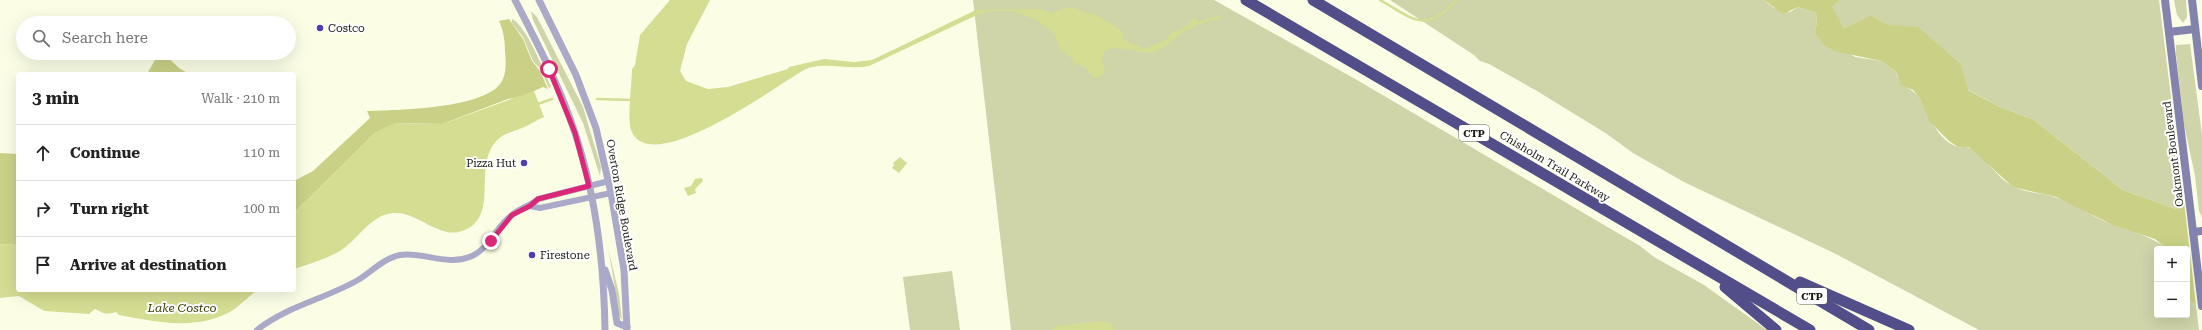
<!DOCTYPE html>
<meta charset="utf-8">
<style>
:root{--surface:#fff;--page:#f2f2f2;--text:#222;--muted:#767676;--line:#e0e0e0}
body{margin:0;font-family:"Roboto Serif",serif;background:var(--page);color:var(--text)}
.controls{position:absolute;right:12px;bottom:12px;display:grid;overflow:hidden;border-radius:4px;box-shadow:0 4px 16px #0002}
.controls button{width:36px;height:36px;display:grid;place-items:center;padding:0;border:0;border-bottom:1px solid var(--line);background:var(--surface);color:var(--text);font:20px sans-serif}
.stop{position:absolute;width:12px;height:12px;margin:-9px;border:3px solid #db2777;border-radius:50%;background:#fff}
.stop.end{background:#db2777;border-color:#fff;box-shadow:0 1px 4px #0008}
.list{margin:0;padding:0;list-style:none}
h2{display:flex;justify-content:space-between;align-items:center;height:52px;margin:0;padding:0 16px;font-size:17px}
h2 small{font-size:13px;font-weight:400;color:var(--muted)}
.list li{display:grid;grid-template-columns:26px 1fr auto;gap:12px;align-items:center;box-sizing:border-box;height:56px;padding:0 16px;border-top:1px solid var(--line)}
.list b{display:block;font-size:15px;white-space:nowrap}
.list em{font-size:13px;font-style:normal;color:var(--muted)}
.icon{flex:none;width:22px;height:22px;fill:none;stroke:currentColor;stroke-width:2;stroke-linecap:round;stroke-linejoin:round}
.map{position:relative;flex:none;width:2202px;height:330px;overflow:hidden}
.search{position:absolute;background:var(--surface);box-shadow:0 4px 16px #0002;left:16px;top:16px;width:280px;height:44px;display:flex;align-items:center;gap:10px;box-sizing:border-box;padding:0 14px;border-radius:22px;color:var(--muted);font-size:15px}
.panel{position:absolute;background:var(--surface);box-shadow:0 4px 16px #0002;left:16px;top:72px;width:280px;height:220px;border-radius:4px}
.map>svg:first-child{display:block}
.green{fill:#cfd4a9}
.forest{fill:#cad187}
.water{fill:#d5dd93}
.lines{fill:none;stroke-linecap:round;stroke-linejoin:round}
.stream{stroke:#d5dd93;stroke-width:2.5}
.minor{stroke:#aaaac8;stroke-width:6}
.tertiary{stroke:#aaaac8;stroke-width:7}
.secondary{stroke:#8383ae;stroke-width:8}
.motorway{stroke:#524e89;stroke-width:11}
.route{stroke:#db2777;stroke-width:5}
.poi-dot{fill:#523cb3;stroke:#fff;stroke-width:1.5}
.labels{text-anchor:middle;stroke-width:4;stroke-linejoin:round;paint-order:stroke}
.shield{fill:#fff;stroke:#5d5e58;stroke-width:1}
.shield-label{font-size:10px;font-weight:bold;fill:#181910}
.poi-label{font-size:11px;fill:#181910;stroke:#fff;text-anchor:start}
.street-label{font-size:11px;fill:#181910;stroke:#fff}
.water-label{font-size:12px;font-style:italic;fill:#3a3d03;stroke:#fff}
</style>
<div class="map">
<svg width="2202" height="330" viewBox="0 0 2202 330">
<rect width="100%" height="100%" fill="#fbfee5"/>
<g class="green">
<polygon points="973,0 1214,0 1357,80 1640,246 1654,257 1704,285 1767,330 1011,330"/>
<path d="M1390 0H1764L1774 8 1790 12 1798 7 1816 13 1817 21 1815 32 1855 57 1881 61 1896 72C1899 87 1914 88 1921 100 1930 117 1937 140 1958 147 1962 148 1966 146 1970 148 1987 157 1996 178 2013 186 2025 193 2042 193 2054 197 2072 202 2087 213 2104 221 2125 230 2149 234 2167 249H2157V315H2187V298L2196 305 2199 330H1979L1836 254 1684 182 1633 153 1607 134 1537 91 1489 64 1480 61 1474 55Z"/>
<polygon points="1840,0 2159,0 2184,201 2176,209 2123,190 2034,120 1998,106 1967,89 1961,64 1918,28 1889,25 1871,15 1844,28 1831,7"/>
<polygon points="2174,0 2186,0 2187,17 2183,23 2177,15"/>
<polygon points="531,11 537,17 583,107 601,167 600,176 583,123 533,20"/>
<path d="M512 19C526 25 544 71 551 87L549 88 541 70 533 61 523 37 512 23Z"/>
<polygon points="2190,44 2202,135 2202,217 2199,211 2195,176 2184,124 2176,54 2176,45"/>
<polygon points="608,248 619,294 622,320 616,310 616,293"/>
<polygon points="952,271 960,330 910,330 903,277"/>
</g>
<g class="forest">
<polygon points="1764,0 1840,0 1832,7 1844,28 1871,15 1889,25 1918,27 1961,64 1968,90 1998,106 2034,120 2123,190 2176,209 2184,201 2196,305 2187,298 2187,249 2167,249 2155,239 2113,225 2056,197 2013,187 1969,147 1958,147 1949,141 1930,122 1921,100 1913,90 1901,85 1896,72 1881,61 1834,51 1822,43 1815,32 1817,21 1816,13 1798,7 1783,14"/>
<path d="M509 19 523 39 532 61 540 71 548 89 543 87 521 97 508 99 442 124 396 123 375 133 294 213V181L313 171 370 118 367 111C397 110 480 109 500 84 507 75 506 61 505 51 505 41 503 29 499 21Z"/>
<polygon points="152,53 163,53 179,68 189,74 147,74 156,58 151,55"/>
<polygon points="0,153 18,154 18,245 0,244"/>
</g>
<g class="water">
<path d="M670 0H710L687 44 680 71 686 81 708 89 728 87 788 69 789 67 824 59 854 62 872 60 976 10 1040 9 1054 14 1055 9 1058 11C1077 1 1080 16 1096 14 1101 20 1108 20 1114 25 1118 28 1117 29 1122 31L1124 40 1145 49 1167 39 1171 33 1185 27 1194 18 1197 19 1198 24 1194 25 1192 28C1176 33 1170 47 1155 52 1142 57 1104 36 1102 59 1102 64 1105 68 1105 73L1098 78 1093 77 1087 69 1077 63 1074 65 1073 59 1067 55 1065 50 1061 52 1055 34 1034 19 1013 11H993L979 14 869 66C848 70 829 62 808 68 786 78 650 182 631 130 627 120 632 82 632 69L635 65 640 35Z"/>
<path d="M534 91 544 117C535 121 526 127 517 130 512 132 507 133 502 136 471 159 497 205 473 225 444 248 422 211 393 213 370 215 358 240 340 251 326 259 309 264 294 269V213L375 133 386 127 396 123 442 124Z"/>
<polygon points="900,157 907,163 899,173 892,168 894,165 893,163"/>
<polygon points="702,178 703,181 695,189 696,193 688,196 684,188 691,186 695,179"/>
<path d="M0 244 18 245V290H257C247 298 239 307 228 313 194 330 156 322 119 315L116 312C104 315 105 314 95 309L89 314 44 311 19 296 0 298Z"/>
<path d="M1101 321C1108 322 1112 323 1115 330H1051L1056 326Z"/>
</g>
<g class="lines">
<g class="stream">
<path d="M1380 0C1415 20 1425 34 1457 0"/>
<polyline points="1195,24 1221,17"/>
<polyline points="597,99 634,100"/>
<polyline points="535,105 552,99"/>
</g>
<g class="minor">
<polyline points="530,206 540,208 611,193"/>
<path d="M257 330C287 306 325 299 358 280 371 272 384 258 400 255 423 251 447 267 472 256 491 247 496 226 512 215 520 208 530 206 538 199L609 181"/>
</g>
<g class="tertiary">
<path d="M515 0C537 43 560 86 575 133 596 196 604 263 605 330"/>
<polyline points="539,0 576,75 596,128 611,193 624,270 627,330"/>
<polyline points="605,270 612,290 617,323 627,327"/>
</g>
<g class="secondary">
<polyline points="2165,0 2202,306"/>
<polyline points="2192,0 2202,86"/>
<polyline points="2169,32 2195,29"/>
<polyline points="2193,232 2202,231"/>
</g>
<g class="motorway">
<polyline points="1246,0 1810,330"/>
<polyline points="1313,0 1869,330"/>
<polyline points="1800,282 1909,330"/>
<polyline points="1725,287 1776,330"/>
</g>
</g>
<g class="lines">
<polyline class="route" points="491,241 512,215 530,206 538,199 589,186 575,133 549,69"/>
</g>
<g class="poi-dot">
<circle cx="320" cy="28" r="4"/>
<circle cx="524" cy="163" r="4"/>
<circle cx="532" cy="255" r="4"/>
</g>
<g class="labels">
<g class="shield">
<rect x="1459" y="125" width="30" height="16" rx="3"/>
<rect x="1797" y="288" width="30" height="16" rx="3"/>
</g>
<g class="shield-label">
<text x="1474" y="137">CTP</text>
<text x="1812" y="300">CTP</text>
</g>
<g class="poi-label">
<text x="328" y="32">Costco</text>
<text x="516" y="167" text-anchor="end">Pizza Hut</text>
<text x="540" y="259">Firestone</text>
</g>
<g class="street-label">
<text transform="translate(2173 154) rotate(-97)" y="4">Oakmont Boulevard</text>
<text transform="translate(1555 166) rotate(31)" y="4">Chisholm Trail Parkway</text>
<text transform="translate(622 205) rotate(80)" y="4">Overton Ridge Boulevard</text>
</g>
<g class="water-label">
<text x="182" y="312">Lake Costco</text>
</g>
</g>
</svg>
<div class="controls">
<button>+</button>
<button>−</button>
</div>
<div class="stop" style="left:549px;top:69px"></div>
<div class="stop end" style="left:491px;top:241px"></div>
<div class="search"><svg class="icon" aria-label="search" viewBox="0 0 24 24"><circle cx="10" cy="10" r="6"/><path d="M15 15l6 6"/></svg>Search here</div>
<section class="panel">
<h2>3 min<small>Walk · 210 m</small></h2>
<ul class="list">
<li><svg class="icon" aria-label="ahead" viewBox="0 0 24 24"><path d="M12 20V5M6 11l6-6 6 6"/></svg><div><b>Continue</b></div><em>110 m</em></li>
<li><svg class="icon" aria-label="right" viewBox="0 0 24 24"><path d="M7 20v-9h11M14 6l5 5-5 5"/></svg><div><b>Turn right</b></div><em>100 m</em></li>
<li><svg class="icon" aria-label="arrive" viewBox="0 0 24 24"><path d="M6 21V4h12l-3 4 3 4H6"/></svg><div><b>Arrive at destination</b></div></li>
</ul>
</section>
</div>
